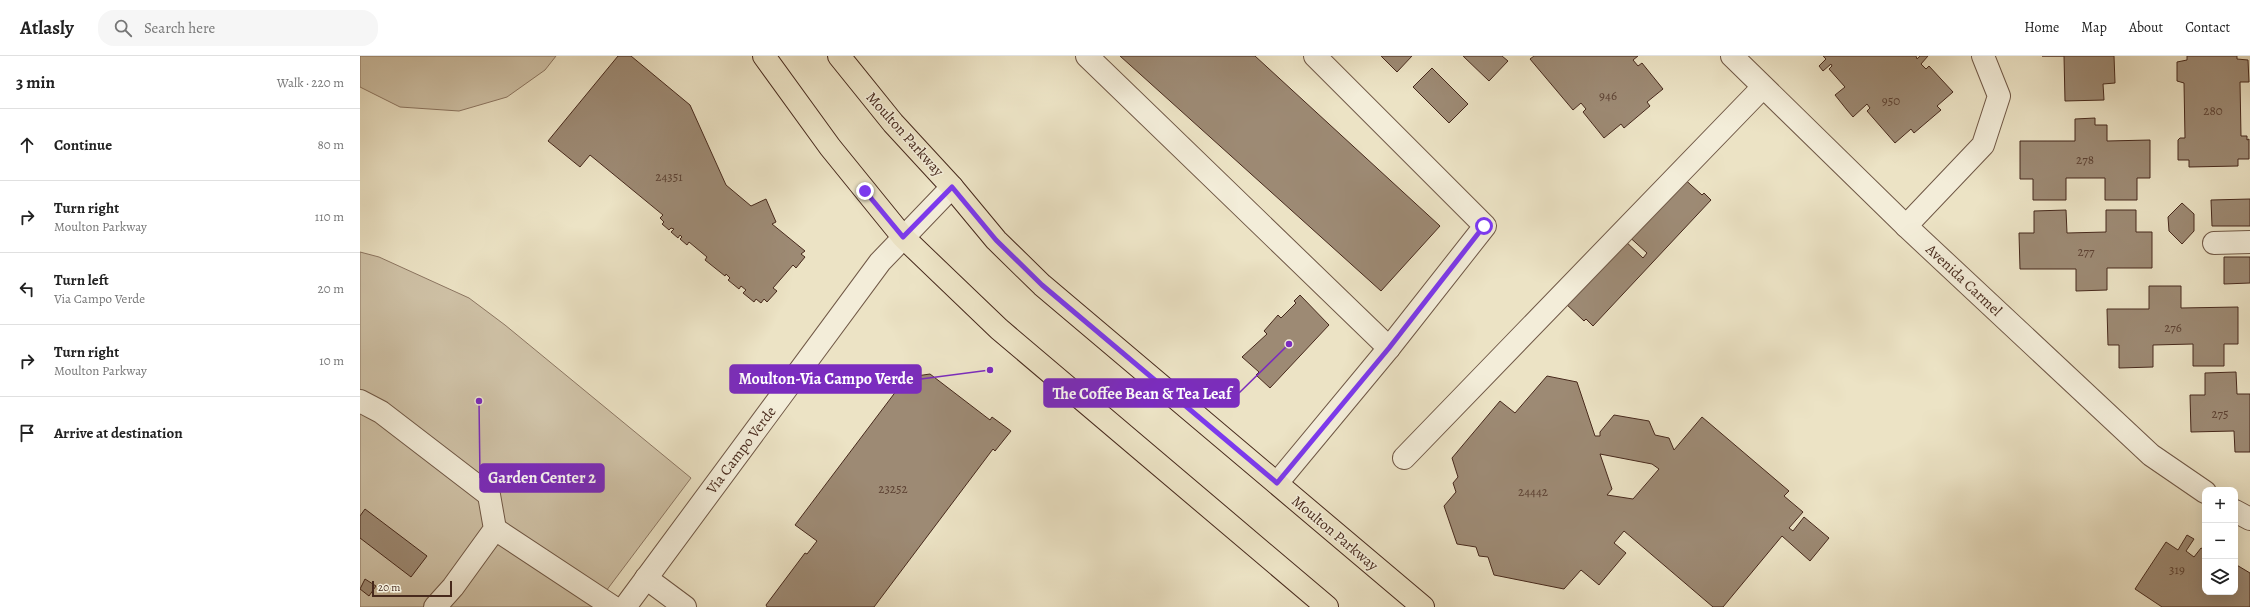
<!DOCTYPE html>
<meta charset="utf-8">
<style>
:root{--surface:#fff;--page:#f6f6f6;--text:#222;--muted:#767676;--line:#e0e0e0}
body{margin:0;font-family:Alegreya,serif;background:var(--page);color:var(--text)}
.controls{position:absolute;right:12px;bottom:12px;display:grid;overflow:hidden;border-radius:8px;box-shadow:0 4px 16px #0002}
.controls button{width:36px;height:36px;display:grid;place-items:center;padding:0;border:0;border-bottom:1px solid var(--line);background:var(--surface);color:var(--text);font:20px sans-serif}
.scale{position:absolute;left:12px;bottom:10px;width:80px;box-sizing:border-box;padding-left:4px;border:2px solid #47291c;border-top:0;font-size:11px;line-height:14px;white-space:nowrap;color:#47291c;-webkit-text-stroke:3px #f3edd9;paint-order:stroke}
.stop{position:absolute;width:12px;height:12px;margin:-9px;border:3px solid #7c3aed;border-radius:50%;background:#fff}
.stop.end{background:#7c3aed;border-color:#fff;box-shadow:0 1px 4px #0008}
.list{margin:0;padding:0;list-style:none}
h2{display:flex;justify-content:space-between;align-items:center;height:52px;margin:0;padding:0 16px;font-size:17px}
h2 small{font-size:13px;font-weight:400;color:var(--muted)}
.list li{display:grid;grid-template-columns:26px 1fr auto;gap:12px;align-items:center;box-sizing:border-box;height:72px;padding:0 16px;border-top:1px solid var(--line)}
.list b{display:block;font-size:15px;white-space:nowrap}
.list p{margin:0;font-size:13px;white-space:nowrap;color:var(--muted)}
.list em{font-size:13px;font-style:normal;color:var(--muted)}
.icon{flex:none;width:22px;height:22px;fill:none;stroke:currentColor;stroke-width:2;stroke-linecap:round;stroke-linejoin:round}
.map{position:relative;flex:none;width:1890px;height:551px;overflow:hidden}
header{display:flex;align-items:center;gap:24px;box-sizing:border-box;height:56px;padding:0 20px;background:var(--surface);border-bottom:1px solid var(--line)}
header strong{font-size:19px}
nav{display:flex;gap:22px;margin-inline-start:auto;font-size:14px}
.search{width:280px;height:36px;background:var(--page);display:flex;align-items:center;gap:10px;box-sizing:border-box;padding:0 14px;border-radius:16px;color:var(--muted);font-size:15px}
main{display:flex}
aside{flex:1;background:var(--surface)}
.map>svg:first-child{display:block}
.green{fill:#d0c3a8;stroke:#8c7662}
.building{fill:#9d8a74;stroke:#47291c;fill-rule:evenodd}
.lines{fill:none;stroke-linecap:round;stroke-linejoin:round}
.minor-casing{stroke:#705846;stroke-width:24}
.major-casing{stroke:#47291c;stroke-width:24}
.minor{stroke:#f3edd9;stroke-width:22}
.major{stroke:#ece3c5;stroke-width:22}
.route{stroke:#7c3aed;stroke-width:5}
.labels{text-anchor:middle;stroke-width:3;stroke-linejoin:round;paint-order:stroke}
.number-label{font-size:13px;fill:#5c4132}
.street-label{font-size:15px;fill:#47291c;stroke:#f3edd9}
.leader{fill:none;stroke:#7b2cbf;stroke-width:1.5}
.callout-dot{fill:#7b2cbf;stroke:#f3edd9;stroke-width:1.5}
.callout{fill:#7b2cbf;stroke:#7b2cbf;stroke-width:1.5}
.callout-label{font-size:16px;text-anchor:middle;font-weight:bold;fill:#fff}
</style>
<header>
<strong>Atlasly</strong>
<div class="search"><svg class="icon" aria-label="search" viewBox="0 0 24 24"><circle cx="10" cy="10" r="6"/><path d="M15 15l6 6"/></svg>Search here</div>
<nav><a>Home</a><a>Map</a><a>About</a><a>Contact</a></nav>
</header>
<main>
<aside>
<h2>3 min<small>Walk · 220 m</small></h2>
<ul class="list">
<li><svg class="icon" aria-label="ahead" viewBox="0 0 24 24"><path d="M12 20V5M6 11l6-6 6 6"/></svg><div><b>Continue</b></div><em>80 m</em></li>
<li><svg class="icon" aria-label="right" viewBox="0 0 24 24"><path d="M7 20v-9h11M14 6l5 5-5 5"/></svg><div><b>Turn right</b><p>Moulton Parkway</p></div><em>110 m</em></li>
<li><svg class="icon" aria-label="left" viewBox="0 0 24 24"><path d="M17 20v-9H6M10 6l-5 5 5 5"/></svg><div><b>Turn left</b><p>Via Campo Verde</p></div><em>20 m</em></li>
<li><svg class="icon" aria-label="right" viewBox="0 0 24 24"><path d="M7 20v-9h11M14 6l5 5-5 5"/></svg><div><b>Turn right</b><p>Moulton Parkway</p></div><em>10 m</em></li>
<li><svg class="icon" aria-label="arrive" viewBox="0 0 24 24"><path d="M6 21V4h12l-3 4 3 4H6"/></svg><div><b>Arrive at destination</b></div></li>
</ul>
</aside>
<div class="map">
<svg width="1890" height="551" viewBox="0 0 1890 551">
<rect width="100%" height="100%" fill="#ece3c5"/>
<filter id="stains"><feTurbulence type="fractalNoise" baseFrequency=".005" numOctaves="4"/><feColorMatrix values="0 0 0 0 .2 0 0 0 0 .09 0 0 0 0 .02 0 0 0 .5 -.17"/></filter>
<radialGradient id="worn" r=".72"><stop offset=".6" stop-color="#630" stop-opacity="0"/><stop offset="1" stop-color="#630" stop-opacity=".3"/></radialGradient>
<g class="green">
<polygon points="0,0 196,0 185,14 147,41 99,55 40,51 0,31"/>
<polygon points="0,196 19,201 109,242 145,269 331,422 234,551 0,551"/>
</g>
<g class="building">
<polygon points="258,0 271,0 330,49 366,129 391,150 406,143 416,166 412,168 445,195 441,198 445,201 436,212 433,209 413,232 417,235 407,246 404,243 401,247 396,243 394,246 383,237 386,234 381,230 379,233 368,224 370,222 366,218 365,220 345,204 347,201 329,186 327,189 320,183 322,181 320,179 318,182 311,176 314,173 311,172 309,174 302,168 304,166 300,162 303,159 230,99 220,111 188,85"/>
<polygon points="760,0 895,0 1080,170 1021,235"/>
<polygon points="1021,0 1052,0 1037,16"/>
<polygon points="1103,0 1142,0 1148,5 1129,25"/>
<polygon points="1174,0 1278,0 1273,4 1278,10 1282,7 1303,33 1287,46 1290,50 1264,72 1261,68 1244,82 1223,56 1226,53 1221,47 1213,54 1170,3"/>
<polygon points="1463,0 1556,0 1557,3 1560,0 1568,0 1561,8 1566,13 1569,10 1593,36 1577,50 1581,54 1554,77 1551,73 1535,87 1507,55 1510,52 1507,48 1493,61 1487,54 1475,39 1485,31 1469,13 1472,10 1471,8 1463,15 1459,10 1466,3"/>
<polygon points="1682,0 1754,0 1755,27 1743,28 1744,44 1705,45 1704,0"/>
<polygon points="1827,0 1877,0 1877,3 1888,4 1889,26 1880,26 1881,80 1887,80 1887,84 1889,83 1889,103 1878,103 1878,110 1829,111 1829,104 1818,104 1818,84 1820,82 1825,82 1824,27 1817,25 1817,6 1827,4"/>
<polygon points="1072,12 1108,48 1089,67 1053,31"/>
<polygon points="1735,62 1735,69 1747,69 1747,85 1790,84 1790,122 1777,122 1777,144 1745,144 1745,122 1706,122 1706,144 1673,144 1673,123 1660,123 1660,85 1715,85 1715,63"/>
<polygon points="1320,119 1342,139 1344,137 1351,144 1233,270 1226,263 1224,265 1203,245 1261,181 1283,202 1287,197 1265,177"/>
<polygon points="1890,143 1890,170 1852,170 1851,144"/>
<polygon points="1822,147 1834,158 1834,175 1822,188 1809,175 1808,161"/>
<polygon points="1706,154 1707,177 1746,176 1746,154 1776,154 1776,176 1792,176 1792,212 1747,212 1747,234 1716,235 1716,213 1660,213 1659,177 1674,177 1674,155"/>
<polygon points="1864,201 1890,201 1890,227 1864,228"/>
<polygon points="1789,230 1821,230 1821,252 1878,251 1878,288 1864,288 1864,310 1833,310 1833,288 1793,289 1793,311 1759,312 1759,289 1748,289 1747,253 1789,253"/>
<polygon points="940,239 969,269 910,332 896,319 899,316 882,301 907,278 904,275 918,259 921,262 936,247 934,245"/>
<polygon points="1876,316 1877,338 1890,338 1890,396 1875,396 1874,375 1831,376 1830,339 1845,339 1845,317"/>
<polygon points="570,318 630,364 632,361 651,375 635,395 633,393 514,551 407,551 406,549 445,497 447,498 457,485 435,469 543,326 543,322"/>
<path d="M1187 320 1217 326 1235 380H1240V376L1254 359 1289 365 1295 379 1309 382 1314 394 1342 361 1429 435 1424 440 1443 456 1429 472 1433 475 1444 461 1469 482 1450 505 1422 480 1363 551H1353L1264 475 1254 487 1266 497 1239 529 1221 514 1204 533 1134 519 1128 501 1119 500 1116 491 1097 488 1084 450 1096 436 1093 427 1098 421 1092 402 1140 345 1155 357ZM1240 398 1292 408 1299 413 1273 443 1247 439 1252 433Z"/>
<polygon points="5,453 67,500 51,521 0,482 0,460"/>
<polygon points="1827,479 1834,483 1826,495 1834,501 1841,492 1845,494 1845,536 1875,536 1875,508 1890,517 1890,551 1802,551 1775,533 1806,486 1818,494"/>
<polygon points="5,523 16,530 9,540 0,533"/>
</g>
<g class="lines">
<defs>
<g id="minor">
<polyline points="727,0 1029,292 1125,170 955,0"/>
<polyline points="1372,0 1546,170 1791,399 1845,436"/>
<polyline points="1546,170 1623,89 1639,40 1623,0"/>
<polyline points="1854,187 1890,186"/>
<polyline points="0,345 21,356 129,439 135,473 93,531 75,551"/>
<polyline points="1044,402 1403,31"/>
<polyline points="917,427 1029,292"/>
<polyline points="1875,455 1890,463"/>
<polyline points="135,473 253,551"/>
<polyline points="286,522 325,551"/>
<polyline points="265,551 520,206 592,131"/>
</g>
<g id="major">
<polyline points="404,0 470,91 543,181 639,273 967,551"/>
<polyline points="479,0 533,67 592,131 636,184 682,229 1063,551"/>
</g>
</defs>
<use href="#minor" class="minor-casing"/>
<use href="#major" class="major-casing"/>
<use href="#minor" class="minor"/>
<use href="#major" class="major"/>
</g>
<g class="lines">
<polyline class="route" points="505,135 543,181 592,131 636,184 682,229 917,427 1029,292 1124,170"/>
</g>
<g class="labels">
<g class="number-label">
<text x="1248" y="44">946</text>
<text x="1531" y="49">950</text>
<text x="1853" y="59">280</text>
<text x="1725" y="108">278</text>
<text x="309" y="125">24351</text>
<text x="1726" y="200">277</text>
<text x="1813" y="276">276</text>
<text x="1860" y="362">275</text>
<text x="533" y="437">23252</text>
<text x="1173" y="440">24442</text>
<text x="1817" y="518">319</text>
</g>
<g class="street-label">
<text transform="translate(545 78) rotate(48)" y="5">Moulton Parkway</text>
<text transform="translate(1604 224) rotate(43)" y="5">Avenida Carmel</text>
<text transform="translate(381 394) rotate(-53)" y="5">Via Campo Verde</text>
<text transform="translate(975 477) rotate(40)" y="5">Moulton Parkway</text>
</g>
</g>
<path class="leader" d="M630 314L561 323M929 288L879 337M119 345L120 422"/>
<g class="callout-dot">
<circle cx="630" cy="314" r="4"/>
<circle cx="929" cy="288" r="4"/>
<circle cx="119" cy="345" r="4"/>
</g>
<g class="callout">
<rect x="370" y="309" width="191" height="28" rx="4"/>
<rect x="684" y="323" width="195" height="28" rx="4"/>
<rect x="120" y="408" width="124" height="28" rx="4"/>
</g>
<g class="callout-label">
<text x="466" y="328">Moulton-Via Campo Verde</text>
<text x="782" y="343">The Coffee Bean &amp; Tea Leaf</text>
<text x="182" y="427">Garden Center 2</text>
</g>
<rect width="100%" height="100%" filter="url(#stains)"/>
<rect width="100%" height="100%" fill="url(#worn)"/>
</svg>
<div class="controls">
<button>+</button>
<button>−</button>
<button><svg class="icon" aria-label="layers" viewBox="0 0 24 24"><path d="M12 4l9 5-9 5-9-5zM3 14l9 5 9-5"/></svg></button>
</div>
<div class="scale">20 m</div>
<div class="stop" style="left:1124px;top:170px"></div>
<div class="stop end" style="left:505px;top:135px"></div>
</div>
</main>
